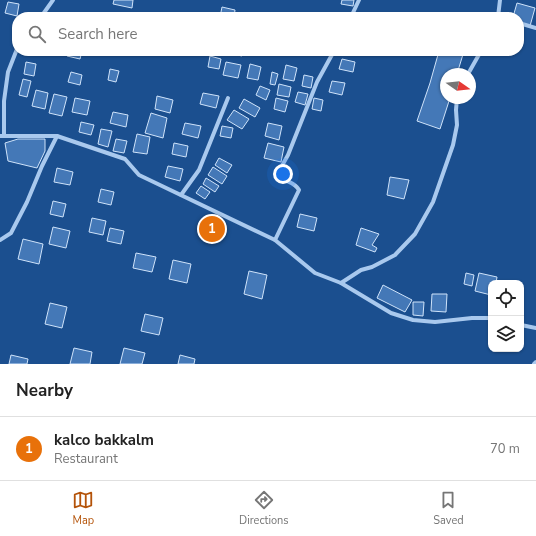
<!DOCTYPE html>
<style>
:root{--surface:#fff;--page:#f6f6f6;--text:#222;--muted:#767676;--line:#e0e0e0;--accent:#b45309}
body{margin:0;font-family:"Nunito Sans",sans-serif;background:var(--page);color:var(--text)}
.controls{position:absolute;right:12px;bottom:12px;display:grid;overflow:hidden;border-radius:8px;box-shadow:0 1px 3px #0004}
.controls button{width:36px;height:36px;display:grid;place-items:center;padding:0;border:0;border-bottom:1px solid var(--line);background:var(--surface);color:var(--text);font:20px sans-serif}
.compass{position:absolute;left:440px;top:68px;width:36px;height:36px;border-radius:50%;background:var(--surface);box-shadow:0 1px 3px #0004;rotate:104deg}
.you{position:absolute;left:283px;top:174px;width:14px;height:14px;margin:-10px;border:3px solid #fff;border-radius:50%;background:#1a73e8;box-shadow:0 0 0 6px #1a73e833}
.badge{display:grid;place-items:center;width:26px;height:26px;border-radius:50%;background:var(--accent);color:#fff;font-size:13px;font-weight:700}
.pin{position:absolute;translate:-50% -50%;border:2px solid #fff;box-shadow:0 1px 4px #0006}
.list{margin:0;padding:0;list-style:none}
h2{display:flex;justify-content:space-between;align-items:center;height:52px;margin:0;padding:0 16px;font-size:17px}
h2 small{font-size:13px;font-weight:400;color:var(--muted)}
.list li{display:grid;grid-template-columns:26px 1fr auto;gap:12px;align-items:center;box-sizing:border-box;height:64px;padding:0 16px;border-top:1px solid var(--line)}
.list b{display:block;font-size:15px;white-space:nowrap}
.list p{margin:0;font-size:13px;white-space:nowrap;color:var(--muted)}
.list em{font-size:13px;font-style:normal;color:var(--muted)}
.icon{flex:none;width:22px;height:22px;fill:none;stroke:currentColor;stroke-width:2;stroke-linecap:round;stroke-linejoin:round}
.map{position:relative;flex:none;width:536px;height:364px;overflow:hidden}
.search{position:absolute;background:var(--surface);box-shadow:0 1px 3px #0004;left:12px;right:12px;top:12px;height:44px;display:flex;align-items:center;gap:10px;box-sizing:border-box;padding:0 14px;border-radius:16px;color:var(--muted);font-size:15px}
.sheet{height:116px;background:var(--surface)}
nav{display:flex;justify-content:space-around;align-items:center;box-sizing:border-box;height:56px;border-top:1px solid var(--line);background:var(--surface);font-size:11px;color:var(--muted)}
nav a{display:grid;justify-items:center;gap:2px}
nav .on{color:var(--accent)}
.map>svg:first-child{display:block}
.building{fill:#4478b7;stroke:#cfe3fa}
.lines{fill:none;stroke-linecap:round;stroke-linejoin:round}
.minor{stroke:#a9c9ee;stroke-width:4}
</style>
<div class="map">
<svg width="536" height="364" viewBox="0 0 536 364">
<rect width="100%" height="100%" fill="#1b4f8f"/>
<g class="building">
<polygon points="114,0 133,0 132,8 113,4"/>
<polygon points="342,0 354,0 353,6 341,4"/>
<polygon points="8,2 19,4 17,16 5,13"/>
<polygon points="517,3 535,8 530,26 519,23 519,17 513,17"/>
<polygon points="222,7 235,10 234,17 220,17"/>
<polygon points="68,51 82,51 80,59 67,56"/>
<polygon points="232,51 243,51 242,56 232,54"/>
<polygon points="439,51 464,51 457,74 446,74 446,98 450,98 440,129 417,121 430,83"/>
<polygon points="210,56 221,59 219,69 208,67"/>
<polygon points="342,59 355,62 353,72 339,69"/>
<polygon points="26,62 36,64 34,76 24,74"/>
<polygon points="226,62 241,65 238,78 223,75"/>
<polygon points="250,64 261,67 258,80 247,78"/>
<polygon points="286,65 297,68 294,81 283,79"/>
<polygon points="110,69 119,71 116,82 108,80"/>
<polygon points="71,72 82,75 80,85 68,82"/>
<polygon points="272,72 278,74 275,85 270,84"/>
<polygon points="304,75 313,77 311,88 302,86"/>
<polygon points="23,79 31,81 27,97 19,95"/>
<polygon points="332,81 345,83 342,95 329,92"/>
<polygon points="279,84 291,87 289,97 277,95"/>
<polygon points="260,86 270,90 266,100 256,95"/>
<polygon points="36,90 48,93 45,109 32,106"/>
<polygon points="298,92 308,94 305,105 295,102"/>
<polygon points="203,93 219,96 216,108 200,104"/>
<polygon points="54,94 67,97 62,116 49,113"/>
<polygon points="157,96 173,100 170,113 155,109"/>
<polygon points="75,98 90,101 87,115 72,112"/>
<polygon points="276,98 288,101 285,112 274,109"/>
<polygon points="314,98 323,100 321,111 312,109"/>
<polygon points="244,99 260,108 255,117 239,108"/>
<polygon points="234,110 249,119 242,129 227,120"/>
<polygon points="113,112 128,115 126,127 110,123"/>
<polygon points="151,113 167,118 163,138 145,133"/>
<polygon points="81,122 94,125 91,135 79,132"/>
<polygon points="185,123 201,126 198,138 182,134"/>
<polygon points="268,123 282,126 279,140 265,136"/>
<polygon points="222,126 233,128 231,138 220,136"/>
<polygon points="101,129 112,131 108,147 98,144"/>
<polygon points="137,134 150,137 147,154 133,152"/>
<polygon points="18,139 45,139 45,151 37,168 8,161 5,143"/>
<polygon points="116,139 127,141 124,153 113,151"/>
<polygon points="174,143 188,146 186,157 172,154"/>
<polygon points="268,143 284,147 281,162 264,158"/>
<polygon points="219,158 232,165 227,173 215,165"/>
<polygon points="168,166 183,169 180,181 165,177"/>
<polygon points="213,167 227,176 222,184 208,175"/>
<polygon points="57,168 73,172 70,185 54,182"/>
<polygon points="390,177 409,180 404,199 387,195"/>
<polygon points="206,178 219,186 215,192 203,184"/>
<polygon points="201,186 210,192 205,199 196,193"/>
<polygon points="101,189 114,192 111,205 98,202"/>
<polygon points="53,201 66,204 63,217 50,214"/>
<polygon points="300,214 317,218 314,231 297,227"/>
<polygon points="92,218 106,221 103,235 89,232"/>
<polygon points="53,227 70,231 66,248 49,244"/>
<polygon points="110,228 124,231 121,244 107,241"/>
<polygon points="361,228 379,234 372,245 377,248 375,252 356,245"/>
<polygon points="23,239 43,244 39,264 18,259"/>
<polygon points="136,253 156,257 152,272 133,268"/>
<polygon points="173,260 191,264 187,283 169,279"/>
<polygon points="249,271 267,275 262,299 244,294"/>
<polygon points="466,273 474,275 472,286 464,284"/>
<polygon points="479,273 497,277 496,283 491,283 491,295 475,291"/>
<polygon points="383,285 412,300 405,312 377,298"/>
<polygon points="432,294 447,294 446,312 431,311"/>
<polygon points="413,302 424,302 423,316 413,315"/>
<polygon points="50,303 67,307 62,328 45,324"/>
<polygon points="145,314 163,318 159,335 141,331"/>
<polygon points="74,348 92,352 90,364 70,364"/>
<polygon points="124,348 145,353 142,364 120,364"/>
<polygon points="11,355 28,359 27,364 9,364"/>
<polygon points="180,355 195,359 194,364 178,364"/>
</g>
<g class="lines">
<g class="minor">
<polyline points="41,17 53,0"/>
<polyline points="351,17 359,0"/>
<polyline points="498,17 500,0"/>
<polyline points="519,23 536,28"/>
<polyline points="468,74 481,51"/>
<polyline points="4,135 4,101 8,72 17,49"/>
<polyline points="0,136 57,136 125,159 139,175 275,240 315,273 341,283 391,313 413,320 435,322 472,318 491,318"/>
<polyline points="181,195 199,170 228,98"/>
<polyline points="0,240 11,233 27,202 42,166 57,136"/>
<path d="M275 240 299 190C295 182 285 182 279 176V171L288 155 317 82 334 51"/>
<polyline points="341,283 361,270 372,267 395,255 415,234 433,202 453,145 457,125 456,110 457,98"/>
<polyline points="521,325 536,328"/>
<polyline points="534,364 536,362"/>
</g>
</g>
</svg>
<div class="controls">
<button><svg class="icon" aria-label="locate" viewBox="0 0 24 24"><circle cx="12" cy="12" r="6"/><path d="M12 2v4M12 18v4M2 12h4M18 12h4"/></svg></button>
<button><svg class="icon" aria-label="layers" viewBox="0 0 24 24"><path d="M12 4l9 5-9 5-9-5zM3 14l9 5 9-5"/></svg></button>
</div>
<svg class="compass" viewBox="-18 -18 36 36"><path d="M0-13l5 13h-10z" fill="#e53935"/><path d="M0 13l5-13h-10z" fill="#767676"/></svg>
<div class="you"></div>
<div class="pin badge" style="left:212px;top:229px;background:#e8710a">1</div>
<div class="search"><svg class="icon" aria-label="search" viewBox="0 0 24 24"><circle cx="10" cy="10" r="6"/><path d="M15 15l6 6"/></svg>Search here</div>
</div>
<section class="sheet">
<h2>Nearby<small></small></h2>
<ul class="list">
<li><span class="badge" style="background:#e8710a">1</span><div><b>kalco bakkalm</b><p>Restaurant</p></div><em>70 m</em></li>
</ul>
</section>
<nav>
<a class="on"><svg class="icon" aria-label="map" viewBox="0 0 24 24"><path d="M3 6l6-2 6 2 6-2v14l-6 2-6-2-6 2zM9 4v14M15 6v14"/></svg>Map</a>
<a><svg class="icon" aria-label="directions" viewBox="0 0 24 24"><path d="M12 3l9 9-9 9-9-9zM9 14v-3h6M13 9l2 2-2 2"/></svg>Directions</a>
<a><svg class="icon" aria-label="saved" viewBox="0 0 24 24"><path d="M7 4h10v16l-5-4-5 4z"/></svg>Saved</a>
</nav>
